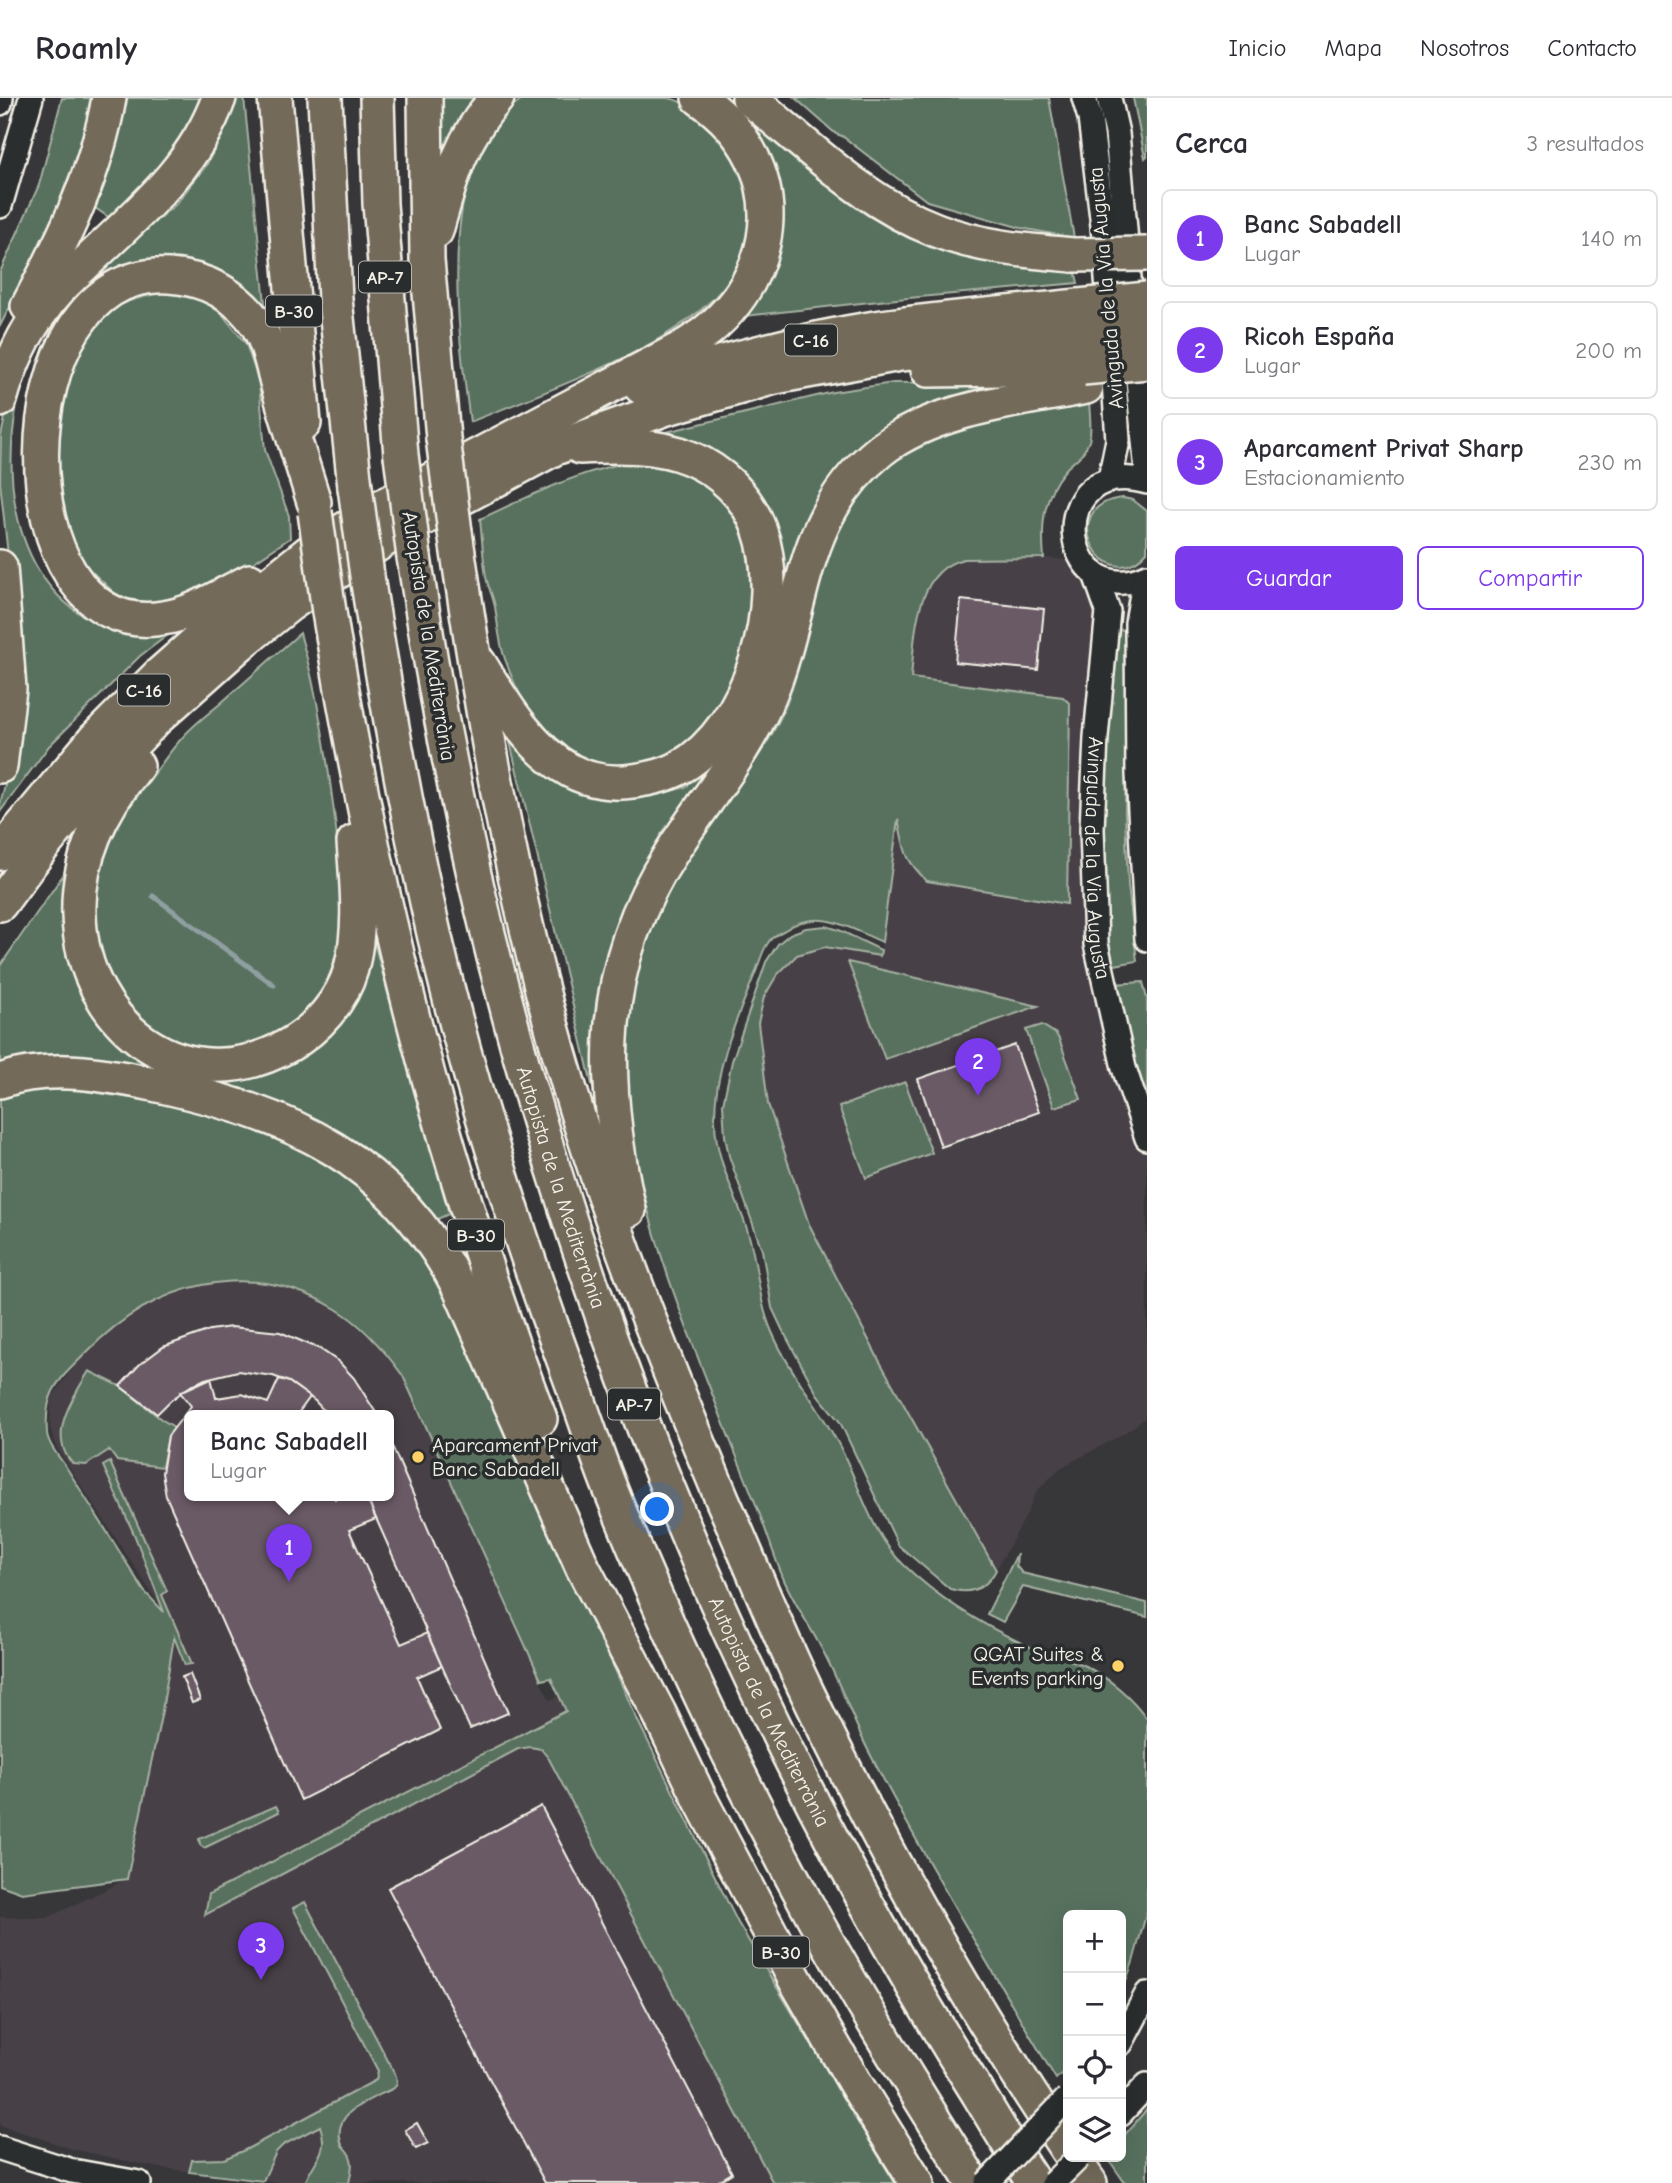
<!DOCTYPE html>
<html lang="es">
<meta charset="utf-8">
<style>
:root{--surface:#fff;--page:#f7f7f7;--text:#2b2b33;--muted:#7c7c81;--line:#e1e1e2;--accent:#7c3aed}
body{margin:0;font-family:"Comic Neue",sans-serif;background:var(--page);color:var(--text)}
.controls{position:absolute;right:21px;bottom:21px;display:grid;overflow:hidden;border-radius:10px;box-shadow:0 7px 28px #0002}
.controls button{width:63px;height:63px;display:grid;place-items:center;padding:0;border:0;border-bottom:2px solid var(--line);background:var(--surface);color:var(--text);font:35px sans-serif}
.you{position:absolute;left:658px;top:1412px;width:24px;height:24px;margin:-18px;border:5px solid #fff;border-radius:50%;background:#1a73e8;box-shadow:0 0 0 10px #1a73e833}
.badge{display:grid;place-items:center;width:46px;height:46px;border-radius:50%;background:var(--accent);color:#fff;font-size:23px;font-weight:700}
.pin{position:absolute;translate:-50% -58px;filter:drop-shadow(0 2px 4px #0008)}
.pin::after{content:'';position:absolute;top:37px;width:24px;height:21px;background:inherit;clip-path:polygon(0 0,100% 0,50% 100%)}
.popup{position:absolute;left:184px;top:1312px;width:210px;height:91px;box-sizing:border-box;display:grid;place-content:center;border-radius:10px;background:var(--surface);filter:drop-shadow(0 2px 5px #0005);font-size:23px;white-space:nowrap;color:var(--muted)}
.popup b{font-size:26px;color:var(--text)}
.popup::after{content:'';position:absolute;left:50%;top:100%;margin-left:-14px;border:14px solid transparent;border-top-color:var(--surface)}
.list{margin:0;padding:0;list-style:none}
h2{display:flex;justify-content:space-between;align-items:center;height:91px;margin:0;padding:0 28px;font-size:30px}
h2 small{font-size:23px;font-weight:400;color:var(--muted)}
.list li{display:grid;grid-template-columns:46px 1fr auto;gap:21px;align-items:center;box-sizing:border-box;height:98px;margin:0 14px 14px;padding:0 14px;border:2px solid var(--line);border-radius:10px}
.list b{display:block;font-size:26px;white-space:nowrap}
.list p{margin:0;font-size:23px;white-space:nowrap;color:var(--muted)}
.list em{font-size:23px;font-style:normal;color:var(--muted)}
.actions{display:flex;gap:14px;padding:21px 28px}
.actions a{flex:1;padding:16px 0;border:2px solid var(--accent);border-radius:10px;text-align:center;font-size:24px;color:var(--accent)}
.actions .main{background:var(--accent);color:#fff}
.icon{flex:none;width:38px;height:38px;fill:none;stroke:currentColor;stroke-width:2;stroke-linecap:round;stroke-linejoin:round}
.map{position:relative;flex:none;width:1147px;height:2085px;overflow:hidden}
header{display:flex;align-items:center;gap:42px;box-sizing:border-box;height:98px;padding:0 35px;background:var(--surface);border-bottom:2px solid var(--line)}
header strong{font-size:33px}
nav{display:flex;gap:38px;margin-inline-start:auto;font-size:24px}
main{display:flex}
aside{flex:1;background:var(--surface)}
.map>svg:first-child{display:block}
.built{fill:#464146;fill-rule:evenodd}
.green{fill:#59715e;stroke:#a6b1a3;stroke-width:2}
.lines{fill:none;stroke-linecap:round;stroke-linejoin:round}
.stream{stroke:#909fa1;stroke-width:5}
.building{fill:#6a5a66;stroke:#f4f1e8;stroke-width:2}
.minor-casing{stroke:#f4f1e8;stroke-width:28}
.highway-casing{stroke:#f4f1e8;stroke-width:38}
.minor{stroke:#2a2d2e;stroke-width:23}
.highway{stroke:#736b5a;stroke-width:33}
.minor-bridge-casing{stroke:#f4f1e8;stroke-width:28;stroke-linecap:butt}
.highway-bridge-casing{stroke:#f4f1e8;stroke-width:38;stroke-linecap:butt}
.minor-bridge{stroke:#2a2d2e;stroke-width:23}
.highway-bridge{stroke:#736b5a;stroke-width:33}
.poi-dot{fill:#ffd166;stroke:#2a2d2e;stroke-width:2.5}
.labels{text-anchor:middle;stroke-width:7;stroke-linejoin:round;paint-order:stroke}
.shield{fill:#2a2d2e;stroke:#b7b6b0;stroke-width:2}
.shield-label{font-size:19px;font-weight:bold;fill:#f4f1e8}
.street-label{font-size:21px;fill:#f4f1e8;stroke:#2a2d2e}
.poi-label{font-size:21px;fill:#f4f1e8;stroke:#2a2d2e;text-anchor:start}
</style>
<header>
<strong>Roamly</strong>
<nav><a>Inicio</a><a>Mapa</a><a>Nosotros</a><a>Contacto</a></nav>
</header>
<main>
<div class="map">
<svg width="1147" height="2085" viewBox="0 0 1147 2085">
<rect width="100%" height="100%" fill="#373639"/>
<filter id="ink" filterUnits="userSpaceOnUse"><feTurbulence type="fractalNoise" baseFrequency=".0143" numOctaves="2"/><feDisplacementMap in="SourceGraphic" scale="14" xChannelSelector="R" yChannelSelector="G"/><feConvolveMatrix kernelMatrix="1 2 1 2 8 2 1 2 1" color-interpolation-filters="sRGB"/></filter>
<g filter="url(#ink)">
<g class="built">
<polygon points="1044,460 1082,463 1108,513 1096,846 1147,1040 1147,1319 1123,1336 1059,1371 1037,1393 1025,1420 996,1472 879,1262 809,1126 768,1006 758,925 764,899 777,877 797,857 825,849 880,857 899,710 916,525 925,497 936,478 952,464 964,461"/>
<path d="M226 1182 257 1183 280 1188 307 1196 338 1212 385 1253 403 1278 540 1583 550 1602 559 1598 566 1613 637 1791 657 1834 788 2085H278L154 2069 72 2051 0 2027V1819L47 1820 127 1781 162 1613 174 1538 166 1517 56 1349 50 1330 51 1300 79 1262 106 1234 137 1212 180 1193ZM189 1318H389V1398H189Z"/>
</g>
<g class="green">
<polygon points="62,0 98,0 60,113 0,228 0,174 39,87"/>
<polygon points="122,0 205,0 170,65 114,123 88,105"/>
<path d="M234 0H244L266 215 230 187 98 185C81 201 59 218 45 237 32 255 23 285 17 307 0 394 20 502 115 532 132 537 150 537 168 537L140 558 49 648 0 714V706L15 649 11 485 0 384 1 338 12 286 35 239 103 166 175 107 206 68 228 25Z"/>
<polygon points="443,0 478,0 440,60"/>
<path d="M524 0C558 0 591 0 625 0 638 0 654 0 668 0 687 3 707 22 718 37 764 97 762 160 703 210 643 261 543 294 470 324 458 235 432 55 524 0Z"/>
<polygon points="795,0 1049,0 1074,140 1021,130 927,103 842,38 836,36"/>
<polygon points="1133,0 1147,0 1147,58 1145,60"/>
<polygon points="753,21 810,69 1075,172 1078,185 897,201 736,219 752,204 747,32"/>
<polygon points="165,193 205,204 222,216 246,246 259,284 265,352 289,418 290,440 217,489 180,502 126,506 51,435 58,275 114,207"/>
<polygon points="999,284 1006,293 902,324 783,497 769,415 738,370 712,352 666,334 833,294 893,285"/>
<path d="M1084 305H1089C1090 317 1092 332 1089 343 1084 358 1074 362 1065 372 1043 397 1041 428 1044 460L964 461C914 472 915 540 911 580L1063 599 1070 606 1067 806 927 783C902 759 905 751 898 721L882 844C849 830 819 809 785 832 779 835 771 839 768 845 762 853 759 866 755 876 736 922 714 971 715 1023 715 1059 734 1094 746 1128 758 1162 757 1200 772 1234 791 1278 824 1314 844 1357 862 1395 873 1438 904 1467 939 1501 984 1528 1028 1548 1046 1557 1067 1559 1085 1568 1109 1580 1132 1599 1147 1621V1813L1133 1864 1121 1896V1817H1068V1969L1056 1981C992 1873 926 1764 868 1652 853 1622 842 1591 827 1561 814 1534 796 1509 784 1482 775 1461 768 1438 760 1417 748 1386 735 1355 723 1324 666 1177 602 1032 638 871 649 818 680 764 713 720 739 685 766 653 784 612 806 560 811 502 829 449 867 339 985 325 1084 305Z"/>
<path d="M637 363C669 365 710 379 730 407 775 470 748 578 701 633 683 654 657 662 631 666 566 676 523 615 505 561 499 545 498 526 495 509 493 498 488 489 486 479 483 460 482 440 480 421 530 398 582 371 637 363Z"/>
<path d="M1123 400 1133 402 1147 413V454C1105 503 1052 407 1123 400Z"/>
<polygon points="1114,531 1129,532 1125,715 1128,787 1137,863 1109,868 1099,748"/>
<path d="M300 535C318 596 327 658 335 722 340 768 348 817 334 863 328 887 312 908 294 924 237 971 165 954 122 899 114 889 104 876 101 863 89 828 94 777 109 743 117 724 131 707 143 691 156 674 168 655 182 640 193 627 208 616 221 605 248 581 274 558 300 535Z"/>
<polygon points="509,640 547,677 592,695 637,701 686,689 722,645 598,921 594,995"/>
<polygon points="72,764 64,834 81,891 230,980 276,973 324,942 353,898 370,830 449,1116 435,1122 400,1080 374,1058 330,1030 224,994 0,974 0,868"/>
<path d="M826 828 839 832 881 852 880 858 825 849 797 857 777 877 764 899 758 925 768 1006 809 1126 879 1262 996 1472C986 1491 971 1497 950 1491L898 1447 840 1324 817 1296 782 1231 772 1210 762 1152 729 1058 725 1038 723 1006 732 963 766 864 778 846 790 836 806 830Z"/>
<polygon points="848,864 1038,908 885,961"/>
<polygon points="1143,884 1147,901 1147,1020 1113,886"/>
<polygon points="1042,927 1056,936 1059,941 1081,1001 1054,1009 1026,932"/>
<polygon points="905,984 932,1055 866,1080 839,1009"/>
<path d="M18 991 78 992 164 1005 215 1016 329 1061 398 1124 434 1175 470 1247 638 1623 738 1825 895 2085H773L549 1661 541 1651 530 1649 518 1651 205 1817 209 1796 566 1613 551 1580 541 1582 403 1278C385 1253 363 1227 336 1211 249 1159 154 1184 87 1254 59 1283 44 1291 47 1335 48 1347 61 1361 68 1372 93 1412 119 1452 144 1493L164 1514 134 1436 103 1368 110 1364 167 1493 162 1497 192 1566 185 1567 174 1539 162 1613 127 1781 22 1795 0 1787V998Z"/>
<path d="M89 1273 120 1288 161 1321 174 1329 168 1338 162 1369 117 1363 109 1352 86 1367 73 1366C46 1337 73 1300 89 1273Z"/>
<polygon points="1017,1456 1016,1468 1022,1475 1147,1505 1147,1519 1023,1489 1003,1524 987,1516"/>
<polygon points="276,1708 279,1714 204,1750 200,1747 199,1741"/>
<path d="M305 1804 396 1978 397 1985 394 1990C373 2001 331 2013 341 2044 342 2049 344 2049 347 2053 355 2063 351 2074 349 2085H305C313 2062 330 2055 320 2028L283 2047 276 2054 263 2083 189 2074 192 2062 224 2061 247 2051 376 1982 378 1973 293 1810Z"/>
<polygon points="1147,2011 1147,2085 1125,2085 1107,2059 1121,2059 1121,2041"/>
</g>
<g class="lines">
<polyline class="stream" points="153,798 274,887"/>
</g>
<g class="building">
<polygon points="961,502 1044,511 1038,572 955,564"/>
<polygon points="1015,947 1039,1014 941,1049 918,981"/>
<polygon points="231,1229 280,1234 320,1251 339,1264 354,1280 378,1318 329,1318 315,1303 289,1284 273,1278 238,1273 205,1281 189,1289 170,1303 157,1316 120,1288 139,1267 163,1249 210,1232"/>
<polygon points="211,1280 216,1300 242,1296 268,1305 279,1281 289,1284 310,1299 296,1318 189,1318 189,1398 333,1398 335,1401 342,1398 366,1398 376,1421 349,1432 401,1546 427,1535 442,1568 417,1579 440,1632 301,1702 166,1398 162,1375 168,1338 191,1308 180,1294"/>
<polygon points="389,1341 508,1615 470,1631 366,1398 389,1398"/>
<polygon points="190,1576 200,1602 192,1605 182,1579"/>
<polygon points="541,1708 732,2075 715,2085 545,2085 388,1790"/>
<polygon points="417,2025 428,2045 416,2051 405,2032"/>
</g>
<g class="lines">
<defs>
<g id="minor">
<polyline points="1084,0 1090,20 1103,128 1110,219"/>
<polyline points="1109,0 1117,35 1132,216"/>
<polyline points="0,5 1,0"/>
<polyline points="0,108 31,0"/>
<polyline points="1135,251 1147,373"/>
<polyline points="1110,381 1118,342 1112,253"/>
<path d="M1147 384C1041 356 1059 517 1147 478"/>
<path id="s1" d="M1095 476 1108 513 1096 639 1092 731 1096 846 1124 970 1147 1040"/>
<polyline points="1145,479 1137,525 1138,676 1147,841"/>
<polyline points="1121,1945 1147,1896"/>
<polyline points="1121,2015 1147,1987"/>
<polyline points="0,2050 72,2073 139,2085"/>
</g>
<g id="highway">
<polyline points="275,0 304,325"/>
<polyline points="325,0 335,201 355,389"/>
<polyline points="377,0 380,106 401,357"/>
<polyline points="425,0 427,162 443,340"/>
<path d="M749 0C809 48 863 104 936 132 979 149 1028 153 1073 157"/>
<path d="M436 133C450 83 461 39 497 0"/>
<path d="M28 208C64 141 96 76 109 0"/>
<polyline points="928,272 1083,270"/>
<path d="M641 289C718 264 795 243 875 230 943 220 1011 215 1079 208"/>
<path d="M0 302C9 269 22 238 43 211 55 193 71 179 87 164 139 114 194 70 219 0"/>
<path d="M455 434C482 621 515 810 570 992 612 1132 666 1268 723 1403 750 1464 775 1527 804 1588 880 1748 968 1905 1068 2053"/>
<path id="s2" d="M414 459C482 913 621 1345 837 1751 881 1834 928 1916 978 1995 996 2025 1014 2056 1034 2085"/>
<polyline points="0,469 9,591 0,668"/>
<path d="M250 483C223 496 194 516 163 520 0 548 0 167 169 178 205 180 238 197 258 228 269 246 272 267 278 288 289 327 302 365 314 404"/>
<path d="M368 485C385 594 404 702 428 809 464 972 516 1133 574 1290 587 1325 598 1361 612 1395 670 1539 739 1682 813 1818 863 1909 918 1997 973 2085"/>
<path d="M329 514C373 789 440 1060 540 1321"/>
<path d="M479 565C503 604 530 651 571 673 590 683 613 686 633 683 648 681 665 678 679 670 751 630 786 505 759 430 747 398 721 373 690 360 658 346 615 347 580 349"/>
<path d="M137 668C102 710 77 761 79 817 82 928 186 1006 289 947 317 931 342 903 351 871 362 829 357 787 354 744"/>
<path d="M0 755 95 641 161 575 196 544 312 452 382 408 682 250C782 192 799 69 699 0"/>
<polyline points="0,806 40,752 96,684 156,621 240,546 290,506 387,440 555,350 664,311 775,279 900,256 1080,238"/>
<path d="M0 983C49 966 104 976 153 986 291 1016 392 1059 460 1191L583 1470 659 1615 701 1703 796 1883 855 1985 917 2085"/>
<path d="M629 1112C601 985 597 869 671 755 704 703 745 656 769 598 806 510 797 419 881 352 934 310 1021 302 1086 289"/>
<polyline points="1072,2059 1090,2085"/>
</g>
</defs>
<use href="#minor" class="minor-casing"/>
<use href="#highway" class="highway-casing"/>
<use href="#minor" class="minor"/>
<use href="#highway" class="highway"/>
<defs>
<g id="minor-bridge">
<polyline points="987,2085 1068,2000"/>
<polyline points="1053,2085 1079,2059"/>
</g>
<g id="highway-bridge">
<polyline points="1073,157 1147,156"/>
<polyline points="1079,208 1147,201"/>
<polyline points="1080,238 1147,232"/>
<polyline points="1083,270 1147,264"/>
<polyline points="443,340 455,434"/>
<polyline points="401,357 414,459"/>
<polyline points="355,389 368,485"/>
<polyline points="315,414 329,514"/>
</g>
</defs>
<use href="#minor-bridge" class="minor-bridge-casing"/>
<use href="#highway-bridge" class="highway-bridge-casing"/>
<use href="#minor-bridge" class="minor-bridge"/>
<use href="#highway-bridge" class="highway-bridge"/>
</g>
</g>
<g class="poi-dot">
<circle cx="418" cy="1359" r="7"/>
<circle cx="1118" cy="1568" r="7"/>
</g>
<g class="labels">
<g class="shield">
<rect x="359" y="163.5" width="52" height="31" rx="5"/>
<rect x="266" y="197.5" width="56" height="31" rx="5"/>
<rect x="785" y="226.5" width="52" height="31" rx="5"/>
<rect x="118" y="576.5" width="52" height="31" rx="5"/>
<rect x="448" y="1121.5" width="56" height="31" rx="5"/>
<rect x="608" y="1290.5" width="52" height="31" rx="5"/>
<rect x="753" y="1838.5" width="56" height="31" rx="5"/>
</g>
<g class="shield-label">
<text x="385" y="186">AP-7</text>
<text x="294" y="220">B-30</text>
<text x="811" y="249">C-16</text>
<text x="144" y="599">C-16</text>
<text x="476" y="1144">B-30</text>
<text x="634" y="1313">AP-7</text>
<text x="781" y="1861">B-30</text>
</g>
<g class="street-label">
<text transform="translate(1106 190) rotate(-95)" y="7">Avinguda de la Via Augusta</text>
<text transform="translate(429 538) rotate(81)" y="7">Autopista de la Mediterrània</text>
<text dy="7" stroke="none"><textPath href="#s1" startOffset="287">Avinguda de la Via Augusta</textPath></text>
<text dy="7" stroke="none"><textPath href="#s2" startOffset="648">Autopista de la Mediterrània</textPath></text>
<text dy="7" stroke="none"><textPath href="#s2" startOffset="1213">Autopista de la Mediterrània</textPath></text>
</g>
<g class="poi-label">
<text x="432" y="1354">Aparcament Privat<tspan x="432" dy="24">Banc Sabadell</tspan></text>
<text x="1104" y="1563" text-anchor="end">QGAT Suites &amp;<tspan x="1104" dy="24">Events parking</tspan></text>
</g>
</g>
</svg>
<div class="controls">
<button>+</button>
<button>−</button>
<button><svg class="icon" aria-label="locate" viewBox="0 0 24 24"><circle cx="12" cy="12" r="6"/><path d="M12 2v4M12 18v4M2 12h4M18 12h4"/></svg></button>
<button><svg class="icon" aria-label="layers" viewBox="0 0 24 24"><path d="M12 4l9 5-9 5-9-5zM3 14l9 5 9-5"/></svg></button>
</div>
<div class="you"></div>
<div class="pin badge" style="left:289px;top:1484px">1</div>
<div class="popup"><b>Banc Sabadell</b>Lugar</div>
<div class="pin badge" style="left:978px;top:998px">2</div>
<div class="pin badge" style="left:261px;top:1882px">3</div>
</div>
<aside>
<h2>Cerca<small>3 resultados</small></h2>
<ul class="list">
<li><span class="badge">1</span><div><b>Banc Sabadell</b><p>Lugar</p></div><em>140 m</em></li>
<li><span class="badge">2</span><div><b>Ricoh España</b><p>Lugar</p></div><em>200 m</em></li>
<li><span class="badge">3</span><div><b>Aparcament Privat Sharp</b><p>Estacionamiento</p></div><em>230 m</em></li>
</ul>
<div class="actions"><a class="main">Guardar</a><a>Compartir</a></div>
</aside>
</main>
